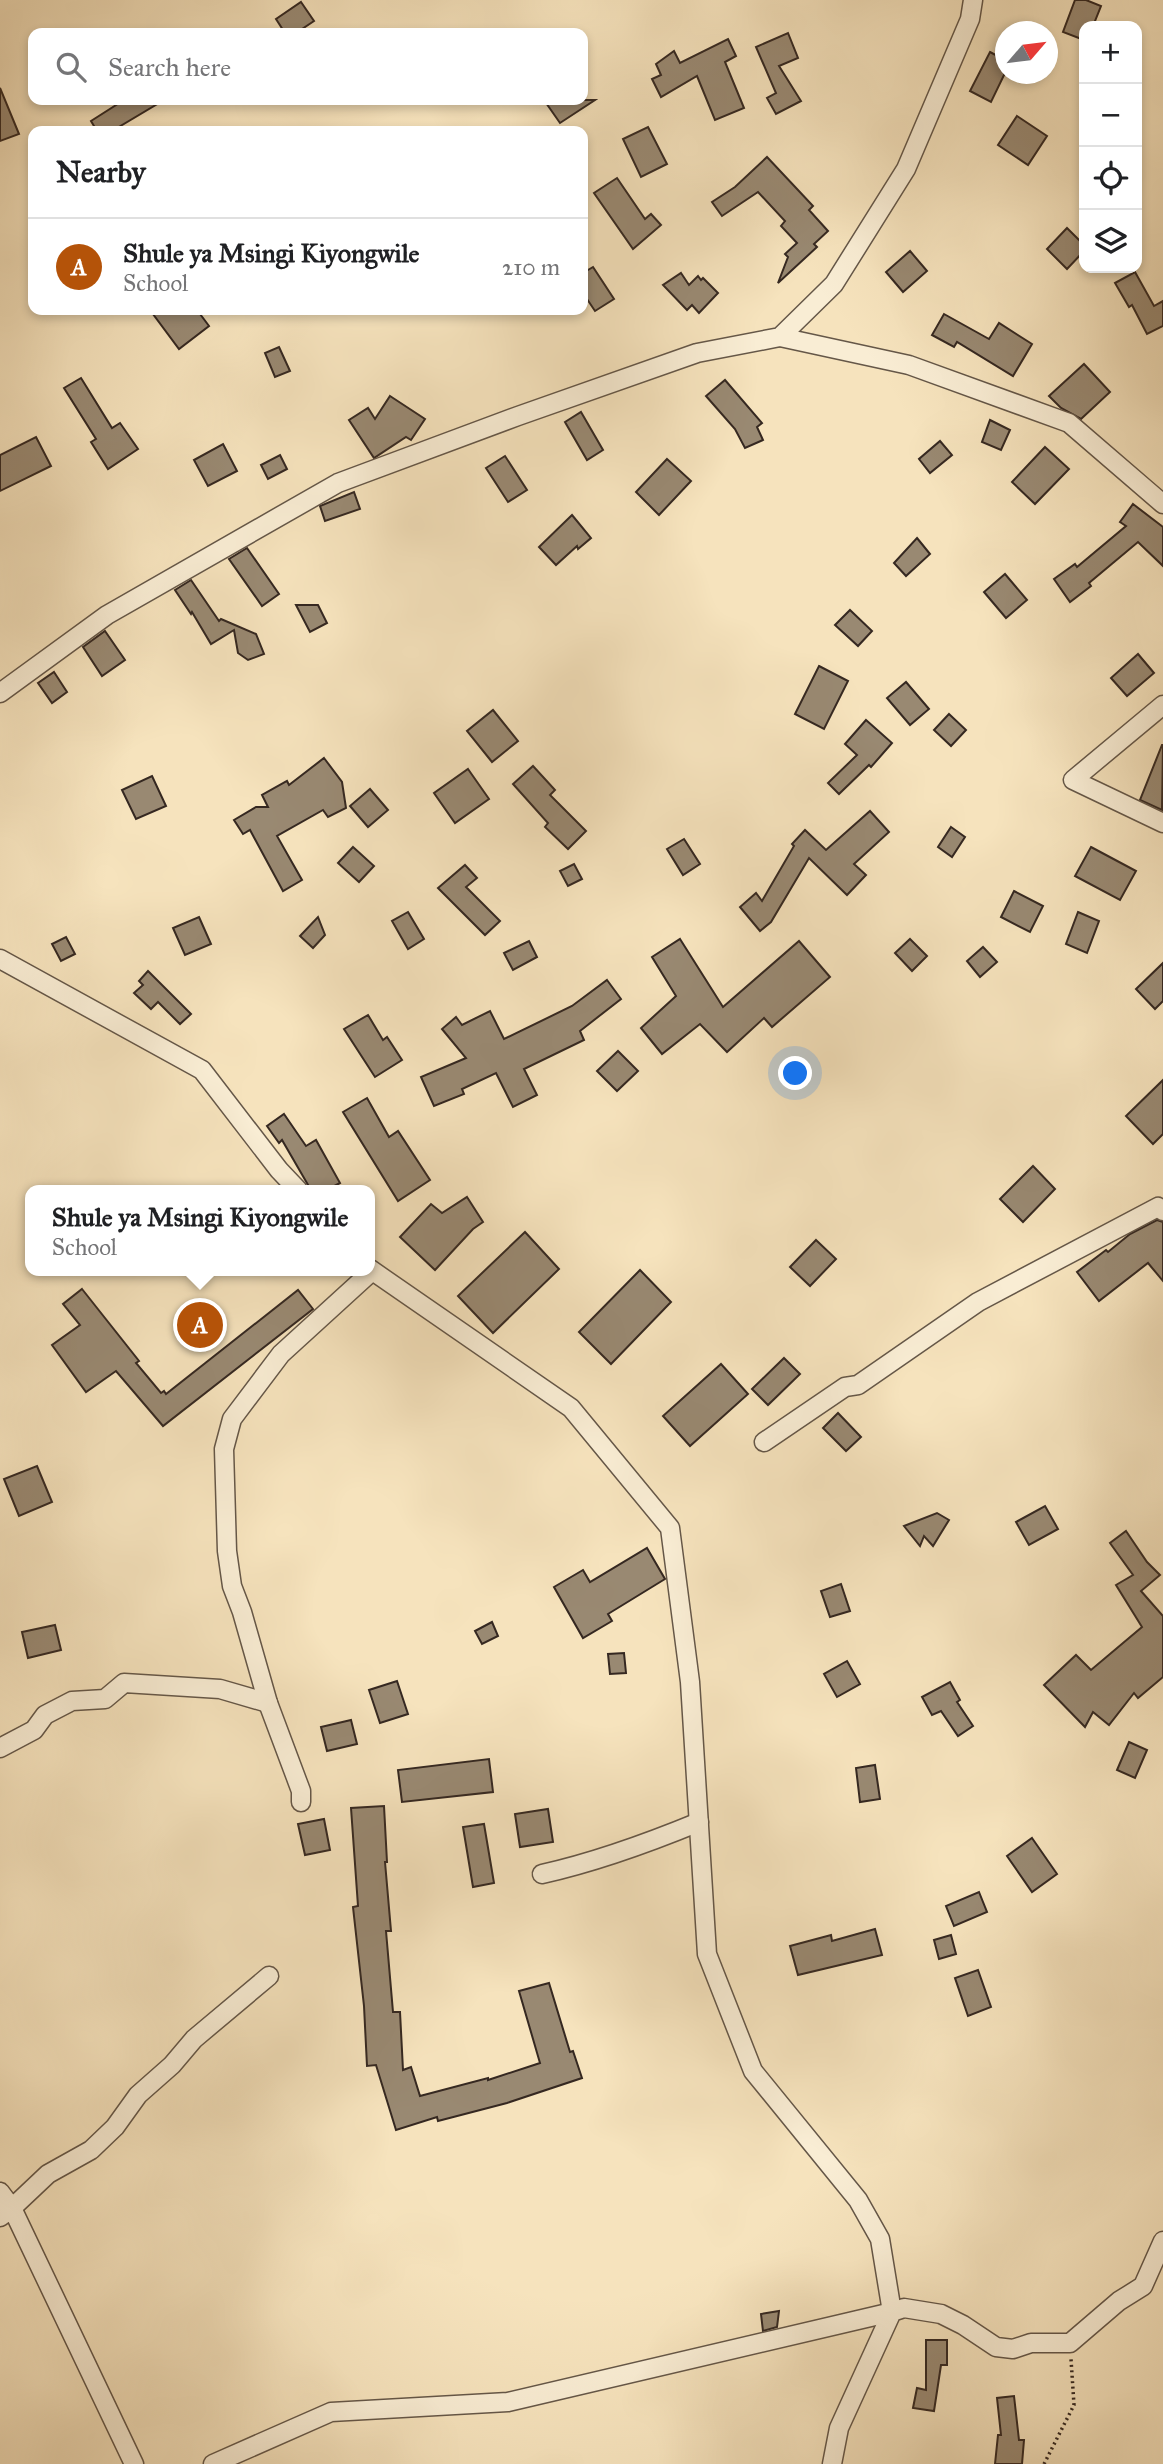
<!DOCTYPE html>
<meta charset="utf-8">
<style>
:root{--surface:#fff;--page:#f2f2f2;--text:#202124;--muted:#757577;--line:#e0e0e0;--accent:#b45309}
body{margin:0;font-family:"IM FELL Great Primer",serif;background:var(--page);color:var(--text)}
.controls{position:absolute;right:21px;top:21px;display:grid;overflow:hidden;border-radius:14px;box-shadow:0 4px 10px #0003}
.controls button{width:63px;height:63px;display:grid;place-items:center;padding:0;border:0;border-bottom:2px solid var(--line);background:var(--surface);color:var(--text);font:35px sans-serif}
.compass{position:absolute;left:995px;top:21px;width:63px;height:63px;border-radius:50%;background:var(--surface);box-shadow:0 4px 10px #0003;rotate:62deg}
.you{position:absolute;left:796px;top:1074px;width:24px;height:24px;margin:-18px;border:5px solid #fff;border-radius:50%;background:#1a73e8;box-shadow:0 0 0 10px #1a73e833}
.badge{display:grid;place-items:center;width:46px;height:46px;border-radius:50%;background:var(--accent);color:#fff;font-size:23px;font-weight:700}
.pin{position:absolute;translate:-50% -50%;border:4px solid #fff;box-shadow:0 2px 7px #0006}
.popup{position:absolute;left:25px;top:1185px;width:350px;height:91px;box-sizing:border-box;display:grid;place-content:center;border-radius:14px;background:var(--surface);filter:drop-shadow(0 2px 5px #0005);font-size:23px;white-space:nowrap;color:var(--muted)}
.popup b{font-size:26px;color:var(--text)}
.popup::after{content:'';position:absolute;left:50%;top:100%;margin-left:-14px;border:14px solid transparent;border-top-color:var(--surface)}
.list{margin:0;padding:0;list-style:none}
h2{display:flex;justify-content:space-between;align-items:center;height:91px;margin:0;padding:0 28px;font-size:30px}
h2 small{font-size:23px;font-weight:400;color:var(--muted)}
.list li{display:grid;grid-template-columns:46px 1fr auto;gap:21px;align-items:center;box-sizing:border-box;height:98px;padding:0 28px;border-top:2px solid var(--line)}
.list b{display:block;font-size:26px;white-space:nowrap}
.list p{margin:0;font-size:23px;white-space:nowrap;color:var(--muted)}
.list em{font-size:23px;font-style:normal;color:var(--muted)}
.icon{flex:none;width:38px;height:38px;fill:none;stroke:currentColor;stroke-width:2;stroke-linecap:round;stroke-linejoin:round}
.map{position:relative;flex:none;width:1163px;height:2464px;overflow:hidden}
.search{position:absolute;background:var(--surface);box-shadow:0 4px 10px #0003;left:28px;top:28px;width:560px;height:77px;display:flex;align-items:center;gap:18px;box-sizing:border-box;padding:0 24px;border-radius:14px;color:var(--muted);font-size:26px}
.panel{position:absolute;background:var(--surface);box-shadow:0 4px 10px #0003;left:28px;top:126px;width:560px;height:189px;border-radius:14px}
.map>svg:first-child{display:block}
.building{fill:#998972;stroke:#352821;stroke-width:2}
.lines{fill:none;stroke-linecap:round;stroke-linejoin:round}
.street-casing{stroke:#655748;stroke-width:21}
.path{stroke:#352821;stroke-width:3.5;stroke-dasharray:2 3.5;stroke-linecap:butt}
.street{stroke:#f9edd4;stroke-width:18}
</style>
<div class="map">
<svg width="1163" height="2464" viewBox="0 0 1163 2464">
<rect width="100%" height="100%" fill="#f6e3bd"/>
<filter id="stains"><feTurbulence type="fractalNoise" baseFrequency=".00286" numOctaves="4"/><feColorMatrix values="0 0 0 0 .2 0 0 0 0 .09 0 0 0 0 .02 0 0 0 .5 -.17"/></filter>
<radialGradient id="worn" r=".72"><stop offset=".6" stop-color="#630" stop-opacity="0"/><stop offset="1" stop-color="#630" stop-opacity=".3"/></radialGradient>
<g class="building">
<polygon points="1075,0 1086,0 1101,6 1093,26 1084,26 1084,40 1063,32"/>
<polygon points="301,2 314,21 296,33 285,33 276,19"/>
<polygon points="788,33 798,58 779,66 801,101 776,114 767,98 776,93 756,47"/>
<polygon points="728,39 736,56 725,62 744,108 715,120 697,76 661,97 652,79 661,75 656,64 674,51 680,63"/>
<polygon points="990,52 1005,60 1005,73 991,102 970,91"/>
<polygon points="0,88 19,134 0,141"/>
<polygon points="124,100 164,100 112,131 97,131 91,121"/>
<polygon points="544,100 595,100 560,123"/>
<polygon points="1017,116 1047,136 1028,165 998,145"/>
<polygon points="648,127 667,164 641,177 623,139"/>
<polygon points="767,157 813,206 809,210 828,231 814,244 817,247 778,283 788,257 785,254 797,243 781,226 785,221 758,192 722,216 712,202 735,187"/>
<polygon points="617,178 645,219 651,214 661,225 633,249 594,193"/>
<polygon points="1067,228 1084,245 1084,251 1067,269 1047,249"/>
<polygon points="910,251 927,271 903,292 886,272"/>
<polygon points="593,267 614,299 595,311 583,293 583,273"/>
<polygon points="1135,272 1154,306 1163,301 1163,326 1147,334 1132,305 1129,307 1115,283"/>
<polygon points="681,273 689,285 698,276 701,280 703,278 718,293 699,313 692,305 687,310 663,285"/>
<polygon points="150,310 197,310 209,326 179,349"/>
<polygon points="944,314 989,339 999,323 1032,344 1013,376 957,342 954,347 932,335"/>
<polygon points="279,347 290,371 275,377 265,353"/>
<polygon points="1084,364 1110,392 1081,419 1061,408 1049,396"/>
<polygon points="81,378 112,428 120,423 138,449 108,469 91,442 96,439 64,388"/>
<polygon points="725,380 762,423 757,427 763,440 745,448 735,429 706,396"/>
<polygon points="390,396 425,419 411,440 406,437 374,458 349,420 368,408 375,419"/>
<polygon points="581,412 603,450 587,460 565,422"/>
<polygon points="990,420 1010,430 1001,450 982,442"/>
<polygon points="36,437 51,466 0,491 0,455"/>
<polygon points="940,441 952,455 930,473 919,459"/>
<polygon points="223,444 237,471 208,486 194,460"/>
<polygon points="1045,447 1069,469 1035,504 1012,482"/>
<polygon points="280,455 287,469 268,479 261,465"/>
<polygon points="505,456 527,490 508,502 486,468"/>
<polygon points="667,459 691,481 659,515 636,492"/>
<polygon points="354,492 360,509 325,521 320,506"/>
<polygon points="1133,504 1163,527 1163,566 1138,542 1089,583 1091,586 1070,602 1054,579 1075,564 1077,567 1126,526 1120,522"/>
<polygon points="572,515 591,538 578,549 577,546 556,565 539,547"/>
<polygon points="917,538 930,554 906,576 894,563"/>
<polygon points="247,548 279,594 262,606 229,559"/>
<polygon points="1005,574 1027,600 1006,618 984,592"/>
<polygon points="191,580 219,621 221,619 256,634 264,654 248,660 238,653 234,630 211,644 192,612 191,614 175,590"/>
<polygon points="296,605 318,605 327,623 310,632"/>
<polygon points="850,610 872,631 858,646 835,625"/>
<polygon points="105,631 125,660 102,676 83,647"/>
<polygon points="1138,654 1154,673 1127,696 1111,678"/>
<polygon points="819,666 848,681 824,729 795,714"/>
<polygon points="54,672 67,692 52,703 38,683"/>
<polygon points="906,682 929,709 910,725 887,698"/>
<polygon points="493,710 518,741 492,762 467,731"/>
<polygon points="949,714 966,730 951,746 934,730"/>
<polygon points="866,720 892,743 871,767 869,765 839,794 828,783 857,755 845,744"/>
<polygon points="1162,745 1163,745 1162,810 1140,800"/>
<polygon points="324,758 342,782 346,808 328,817 323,810 277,836 302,880 283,891 250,830 243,834 234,820 256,807 268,807 262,795 287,781 289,785"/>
<polygon points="533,766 555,790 550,795 586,831 568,849 545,827 548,823 513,784"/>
<polygon points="468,769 489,799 455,823 434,793"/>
<polygon points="152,776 166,806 136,819 122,790"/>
<polygon points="370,789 388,810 368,827 350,806"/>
<polygon points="870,811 889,832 854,864 866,875 847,895 809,858 771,922 760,931 740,907 756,893 762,901 794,846 792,844 805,830 826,850"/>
<polygon points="951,827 965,837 952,857 938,847"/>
<polygon points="684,839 700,864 683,875 667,849"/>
<polygon points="353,847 374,866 359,882 338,863"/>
<polygon points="1091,847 1136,871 1120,900 1075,876"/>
<polygon points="574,864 582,879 568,886 560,871"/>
<polygon points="465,865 477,878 466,887 500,921 485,935 438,888"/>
<polygon points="1014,891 1043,906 1030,932 1001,917"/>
<polygon points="408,912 424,939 408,949 392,921"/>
<polygon points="1078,912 1099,921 1087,953 1066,944"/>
<polygon points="199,917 211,944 185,955 173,928"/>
<polygon points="318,917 325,935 313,948 300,936"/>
<polygon points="66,937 75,954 61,961 52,944"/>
<polygon points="680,939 723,1007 799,941 830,977 772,1027 764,1018 727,1052 700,1024 662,1054 641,1028 676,996 652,957"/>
<polygon points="910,939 927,956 912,971 895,953"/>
<polygon points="529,941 537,957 513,970 504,953"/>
<polygon points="983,947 997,962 980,977 967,961"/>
<polygon points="1163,963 1163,1001 1155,1009 1136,989"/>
<polygon points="148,971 191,1014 180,1024 158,1002 151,1009 134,993 143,985 139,981"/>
<polygon points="607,980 621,999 580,1031 584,1040 524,1069 537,1095 513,1107 496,1073 462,1089 464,1094 434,1106 421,1077 466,1058 442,1029 456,1017 462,1025 490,1011 504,1039 572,1006"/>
<polygon points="368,1015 383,1040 387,1037 402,1060 375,1077 344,1029"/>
<polygon points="618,1051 638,1071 617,1091 597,1071"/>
<polygon points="1163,1080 1163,1134 1153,1144 1126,1116"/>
<polygon points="367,1098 389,1137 398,1131 430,1180 398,1201 343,1112"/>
<polygon points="284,1114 306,1146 316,1140 340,1183 327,1190 311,1190 282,1140 279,1143 267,1126"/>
<polygon points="1033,1166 1055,1189 1023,1222 1000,1199"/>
<polygon points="467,1197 483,1222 473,1229 435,1270 400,1237 431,1204 442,1213"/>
<polygon points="1157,1220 1163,1222 1163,1281 1148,1263 1099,1301 1077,1272 1106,1250 1108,1252 1130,1234"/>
<polygon points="525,1232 559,1269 493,1333 458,1296"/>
<polygon points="816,1240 836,1259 810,1286 790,1267"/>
<polygon points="640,1270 671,1302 611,1364 579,1332"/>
<polygon points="82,1289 139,1361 136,1363 161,1393 164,1391 166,1394 298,1290 313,1309 163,1426 116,1371 86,1392 52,1345 80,1325 63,1304"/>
<polygon points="784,1358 800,1374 768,1405 752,1389"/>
<polygon points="721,1364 748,1394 690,1446 663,1416"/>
<polygon points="838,1413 861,1437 846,1451 823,1428"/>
<polygon points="37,1466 52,1502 19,1516 4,1479"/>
<polygon points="1045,1506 1058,1529 1029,1545 1016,1522"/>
<polygon points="937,1513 949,1520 933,1546 924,1536 920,1546 904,1526"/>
<polygon points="1126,1531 1147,1562 1160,1575 1141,1591 1163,1616 1163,1677 1138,1698 1134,1693 1109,1725 1093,1712 1085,1727 1044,1685 1076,1655 1091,1670 1142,1627 1116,1585 1133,1575 1110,1543"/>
<polygon points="647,1548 665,1579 608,1614 612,1621 583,1638 554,1587 583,1570 590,1582"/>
<polygon points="841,1584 850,1611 830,1617 821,1591"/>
<polygon points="492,1622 498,1636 482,1644 475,1631"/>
<polygon points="55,1625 61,1650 28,1658 22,1632"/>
<polygon points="624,1653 626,1673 610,1674 608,1654"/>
<polygon points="847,1661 860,1684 837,1697 824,1674"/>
<polygon points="397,1681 408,1714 380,1723 369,1690"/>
<polygon points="950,1682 960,1700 957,1702 973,1726 958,1736 941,1711 932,1715 922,1697"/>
<polygon points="351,1720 357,1744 327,1751 321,1727"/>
<polygon points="1129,1742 1147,1750 1135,1778 1117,1770"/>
<polygon points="489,1759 493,1792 402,1802 398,1770"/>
<polygon points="875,1765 880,1799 860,1802 856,1768"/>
<polygon points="384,1806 387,1862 385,1862 391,1931 386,1931 393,2012 400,2012 403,2070 411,2067 420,2096 488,2078 488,2080 540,2063 519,1991 549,1983 570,2052 573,2051 582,2078 507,2103 438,2121 437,2117 396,2130 376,2065 367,2066 364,2006 353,1907 358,1906 351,1808"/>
<polygon points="548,1809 553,1842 520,1847 515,1814"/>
<polygon points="324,1819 330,1850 305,1855 298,1824"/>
<polygon points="484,1824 494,1883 473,1887 463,1827"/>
<polygon points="1032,1838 1057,1874 1032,1892 1007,1856"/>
<polygon points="979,1892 987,1912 954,1926 946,1906"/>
<polygon points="875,1929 882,1955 798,1975 790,1946 831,1935 832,1941"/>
<polygon points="951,1935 956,1954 939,1959 934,1940"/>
<polygon points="978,1970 991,2007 968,2016 955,1978"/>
<polygon points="779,2311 777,2327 763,2331 761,2314"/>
<polygon points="926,2340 947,2340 947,2365 941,2365 934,2411 913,2408 917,2388 926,2390"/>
<polygon points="1014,2396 1019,2440 1024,2440 1022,2464 995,2464 998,2435 1001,2435 997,2398"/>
</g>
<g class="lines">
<defs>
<g id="street">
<polyline points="780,337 909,365 1069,423 1163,504"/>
<polyline points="0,693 107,615 338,483 518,416 697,353 780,337 834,284 906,169 970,19 973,0"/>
<polyline points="1163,705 1073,780 1163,823"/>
<polyline points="0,959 202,1070 279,1170 298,1190"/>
<polyline points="764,1442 845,1387 858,1385 978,1302 1158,1207 1163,1211"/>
<polyline points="0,1748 34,1730 45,1715 72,1701 105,1699 124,1683 220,1689 268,1703"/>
<polyline points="301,1802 301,1791 268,1703 242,1612 232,1586 227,1551 224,1449 232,1419 281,1354 372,1271"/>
<path d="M542 1874C596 1862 648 1843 699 1822"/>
<polyline points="0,2192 12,2208 48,2174 91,2150 115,2127 138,2095 172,2065 194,2039 269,1976"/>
<polyline points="0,2217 12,2208 134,2464"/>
<polyline points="213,2464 331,2412 508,2402 892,2312 880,2239 858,2200 753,2071 707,1954 690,1682 670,1528 571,1408 370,1269"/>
<polyline points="832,2464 839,2428 892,2312 904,2308 941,2314 963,2325 996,2347 1013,2349 1031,2343 1070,2343 1119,2301 1143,2286 1163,2241"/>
</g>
</defs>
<use href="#street" class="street-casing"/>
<polyline class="path" points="1044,2464 1074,2405 1071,2359"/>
<use href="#street" class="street"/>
</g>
<rect width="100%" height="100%" filter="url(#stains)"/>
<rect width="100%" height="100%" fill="url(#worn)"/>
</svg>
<div class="controls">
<button>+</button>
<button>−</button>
<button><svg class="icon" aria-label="locate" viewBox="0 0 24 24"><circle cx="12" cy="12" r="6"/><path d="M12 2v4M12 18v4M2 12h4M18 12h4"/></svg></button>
<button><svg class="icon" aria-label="layers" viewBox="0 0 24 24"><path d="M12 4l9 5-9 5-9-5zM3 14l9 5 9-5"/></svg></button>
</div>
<svg class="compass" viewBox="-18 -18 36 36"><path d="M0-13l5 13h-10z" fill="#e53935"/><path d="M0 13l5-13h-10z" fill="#757577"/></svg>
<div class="you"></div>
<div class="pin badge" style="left:200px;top:1325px">A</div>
<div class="popup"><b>Shule ya Msingi Kiyongwile</b>School</div>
<div class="search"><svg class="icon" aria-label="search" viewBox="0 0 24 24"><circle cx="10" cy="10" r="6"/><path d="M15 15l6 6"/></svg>Search here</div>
<section class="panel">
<h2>Nearby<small></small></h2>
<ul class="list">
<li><span class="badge">A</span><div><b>Shule ya Msingi Kiyongwile</b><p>School</p></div><em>210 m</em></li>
</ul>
</section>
</div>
